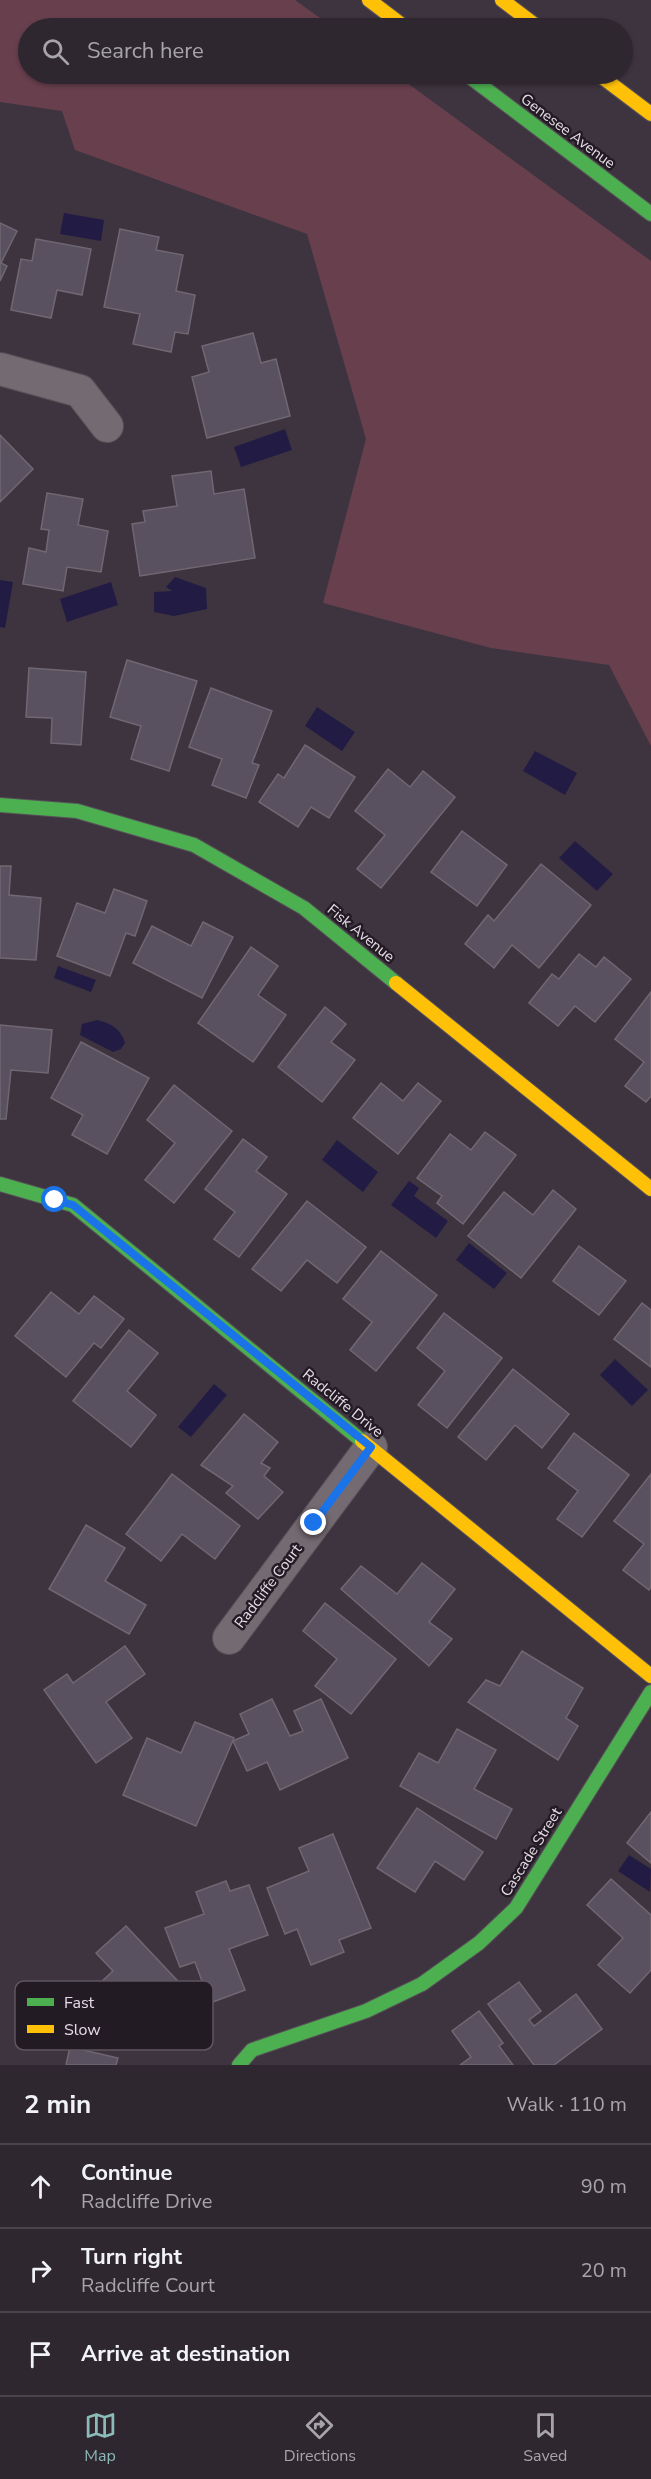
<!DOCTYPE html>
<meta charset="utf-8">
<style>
:root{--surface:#2e272f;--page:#362f37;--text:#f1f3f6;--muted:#a7a5aa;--line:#49444b;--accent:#8bbbb9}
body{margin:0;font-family:"Nunito Sans",sans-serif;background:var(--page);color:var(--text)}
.stop{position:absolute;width:18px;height:18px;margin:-14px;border:4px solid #1a73e8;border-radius:50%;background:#fff}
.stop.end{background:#1a73e8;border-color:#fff;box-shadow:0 2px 6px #0008}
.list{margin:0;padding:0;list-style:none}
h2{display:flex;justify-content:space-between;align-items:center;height:78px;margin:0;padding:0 24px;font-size:26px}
h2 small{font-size:20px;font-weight:400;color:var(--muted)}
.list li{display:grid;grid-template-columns:39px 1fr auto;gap:18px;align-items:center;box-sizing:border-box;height:84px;padding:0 24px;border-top:2px solid var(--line)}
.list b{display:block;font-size:22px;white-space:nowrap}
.list p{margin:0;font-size:20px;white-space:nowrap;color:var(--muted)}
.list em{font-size:20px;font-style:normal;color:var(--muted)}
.icon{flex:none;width:33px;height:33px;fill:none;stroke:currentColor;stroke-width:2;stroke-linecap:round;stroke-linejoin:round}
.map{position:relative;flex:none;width:651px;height:2065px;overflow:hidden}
.search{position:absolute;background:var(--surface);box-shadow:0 2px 4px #0004;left:18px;right:18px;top:18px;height:66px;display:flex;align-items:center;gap:15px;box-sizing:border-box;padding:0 21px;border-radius:33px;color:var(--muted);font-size:22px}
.sheet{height:330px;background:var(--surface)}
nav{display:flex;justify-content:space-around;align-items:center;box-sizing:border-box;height:84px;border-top:2px solid var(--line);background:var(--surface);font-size:16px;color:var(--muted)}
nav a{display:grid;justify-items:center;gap:3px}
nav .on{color:var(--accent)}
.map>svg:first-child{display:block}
.green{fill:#683f4d}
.water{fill:#221c45}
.building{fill:#59515f;stroke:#6f6872;stroke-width:1.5}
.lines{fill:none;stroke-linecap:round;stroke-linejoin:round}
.street-casing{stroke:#585059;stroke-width:34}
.fast-casing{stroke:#585059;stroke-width:16}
.slow-casing{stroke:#585059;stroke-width:16}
.street{stroke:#746a71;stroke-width:32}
.fast{stroke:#4caf50;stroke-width:14}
.slow{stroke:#ffc107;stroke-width:14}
.route{stroke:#1a73e8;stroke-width:8}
.labels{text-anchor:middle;stroke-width:5;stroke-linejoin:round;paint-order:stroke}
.street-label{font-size:15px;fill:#e6dce8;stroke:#231b24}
.key{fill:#231b24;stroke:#5e555f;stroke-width:1.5}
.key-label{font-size:16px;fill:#e6dce8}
</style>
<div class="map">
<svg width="651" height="2065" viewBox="0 0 651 2065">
<rect width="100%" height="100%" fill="#3e343f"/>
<polygon class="green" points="0,0 295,0 334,28 28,28 28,74 395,74 651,261 651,746 609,665 491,648 323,603 366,439 307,234 75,150 62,111 0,102"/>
<g class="water">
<polygon points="64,213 104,220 101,241 60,234"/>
<polygon points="285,429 292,450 241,467 234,447"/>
<polygon points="175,577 206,588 207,609 174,616 154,612 154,592 172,591 166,587"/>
<polygon points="0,580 13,582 5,628 0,627"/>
<polygon points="111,582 118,605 67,622 60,599"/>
<polygon points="317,707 355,732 342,751 305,726"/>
<polygon points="535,751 577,773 565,795 523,771"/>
<polygon points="575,841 613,874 597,891 559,858"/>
<polygon points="58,966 96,980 91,992 54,978"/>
<path d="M97 1020C112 1024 120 1028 125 1043L121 1049 113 1052 80 1035 82 1024Z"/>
<polygon points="337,1140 378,1172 363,1192 322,1160"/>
<polygon points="409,1181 419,1188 414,1196 448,1221 436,1238 391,1205"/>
<polygon points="469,1243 507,1273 494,1289 456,1260"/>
<polygon points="615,1359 648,1390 632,1406 600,1375"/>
<polygon points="214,1384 227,1395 191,1437 178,1427"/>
<polygon points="629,1855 651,1869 650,1892 618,1871"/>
</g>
<g class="building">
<polygon points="0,223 17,231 1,263 7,266 0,281"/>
<polygon points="120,229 159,237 156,250 183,255 176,291 195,295 188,334 175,332 171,352 133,344 140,314 104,307"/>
<polygon points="36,239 91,249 82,295 57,290 51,318 11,310 21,259 32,261"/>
<polygon points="253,333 261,363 276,359 290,416 207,438 192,377 209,372 202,346"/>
<polygon points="0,435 33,469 0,502"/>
<polygon points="211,471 214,494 244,489 255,558 140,576 132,524 145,522 143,511 177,506 172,476"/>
<polygon points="47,493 83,499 78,525 108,531 101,572 67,567 63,591 23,584 29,548 46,552 49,530 41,529"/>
<polygon points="127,660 197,681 169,771 131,759 141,726 110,717"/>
<polygon points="29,668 86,672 81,745 51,743 52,718 26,717"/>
<polygon points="211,688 272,711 252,763 259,765 246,798 212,785 222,759 189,747"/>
<polygon points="305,745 355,777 329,818 311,807 298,827 259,802 278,774 284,778"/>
<polygon points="388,769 410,787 423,771 455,797 381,888 357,869 385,835 355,811"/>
<polygon points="462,831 507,865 477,906 431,872"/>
<polygon points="541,864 591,905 539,968 512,945 494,968 465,944 488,915 494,921"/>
<polygon points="0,866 11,866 9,895 41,898 36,960 0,958"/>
<polygon points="114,889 147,901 135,936 126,933 110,976 57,956 77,903 105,913"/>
<polygon points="203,922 233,937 202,998 133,963 152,926 191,946"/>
<polygon points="251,947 278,966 258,995 286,1015 253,1062 198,1023"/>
<polygon points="579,954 596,967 604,957 631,979 595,1022 575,1006 558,1026 529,1003 552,974 559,979"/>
<polygon points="651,992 651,1096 646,1102 625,1086 644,1062 615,1039"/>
<polygon points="325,1007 346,1024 331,1042 355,1060 322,1102 278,1067"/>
<polygon points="0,1025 52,1030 48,1073 11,1070 6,1119 0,1119"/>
<polygon points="81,1042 149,1078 107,1154 72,1135 83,1115 51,1098"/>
<polygon points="381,1083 403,1101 418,1083 441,1101 398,1154 353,1118"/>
<polygon points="174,1085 232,1131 174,1203 145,1180 175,1143 147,1120"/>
<polygon points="485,1132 516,1155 463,1224 437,1203 442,1196 417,1178 450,1134 471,1150"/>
<polygon points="243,1139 267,1157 256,1171 287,1194 239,1257 214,1239 235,1212 205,1189"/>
<polygon points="553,1190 576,1209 521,1278 468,1236 504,1192 533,1215"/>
<polygon points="307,1201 366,1247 337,1283 307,1260 281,1291 252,1269"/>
<polygon points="579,1246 626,1281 599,1315 553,1281"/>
<polygon points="381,1251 437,1295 376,1371 350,1350 372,1322 343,1299"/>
<polygon points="51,1292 79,1314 94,1296 124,1319 101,1348 94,1343 66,1377 15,1336"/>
<polygon points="642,1303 651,1310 651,1367 614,1339"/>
<polygon points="444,1313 502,1358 447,1428 418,1405 445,1371 417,1348"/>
<polygon points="129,1330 158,1353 127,1391 156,1415 131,1447 73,1401"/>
<polygon points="513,1369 569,1414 542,1448 515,1425 486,1460 458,1437"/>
<polygon points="244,1414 278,1442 261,1463 270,1468 264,1476 283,1492 258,1519 226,1493 233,1486 201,1465"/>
<polygon points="574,1433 629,1475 582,1537 557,1519 578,1491 548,1468"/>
<polygon points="172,1474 240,1526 215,1559 182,1534 161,1561 126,1534"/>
<polygon points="651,1474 651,1587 649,1590 623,1570 644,1544 614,1521"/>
<polygon points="86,1525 125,1548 105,1581 146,1605 129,1634 49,1589"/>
<polygon points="422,1563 455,1589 429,1622 452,1639 429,1666 341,1589 361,1566 397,1594"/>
<polygon points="325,1603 396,1659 351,1714 315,1686 337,1659 303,1631"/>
<polygon points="125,1646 145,1674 106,1702 132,1738 96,1763 44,1690 67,1674 73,1683"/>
<polygon points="522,1651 583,1688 566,1718 578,1726 558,1760 468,1702 486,1680 500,1686"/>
<polygon points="272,1699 290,1736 303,1731 294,1711 321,1699 348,1758 280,1790 267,1762 247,1771 233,1741 249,1734 240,1714"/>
<polygon points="195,1722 234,1738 196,1826 123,1795 147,1738 181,1753"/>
<polygon points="457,1729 496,1750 474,1789 512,1809 496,1839 400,1786 419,1753 438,1763"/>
<polygon points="417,1808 483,1852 464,1880 435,1861 415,1892 377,1868"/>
<polygon points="651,1812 651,1863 627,1843"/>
<polygon points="333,1834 371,1928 339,1940 344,1952 311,1965 297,1929 285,1934 267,1888 309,1871 299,1848"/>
<polygon points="611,1879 651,1915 651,1970 630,1993 598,1965 623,1938 587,1905"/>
<polygon points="226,1881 230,1891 249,1885 268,1935 229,1949 245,1990 210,2003 195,1962 180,1967 165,1928 204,1914 196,1892"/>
<polygon points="126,1926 205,2010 180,2033 147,1998 117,2026 88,1994 113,1971 96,1953"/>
<polygon points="519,1982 541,2011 529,2020 534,2026 576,1994 602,2029 554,2065 534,2065 488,2004"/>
<polygon points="479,2011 503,2043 499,2046 513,2065 460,2065 471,2057 452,2031"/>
<polygon points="70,2047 118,2058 116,2065 66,2065"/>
</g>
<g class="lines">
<defs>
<g id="street">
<polyline points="0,369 80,391 107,426"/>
<polyline points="229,1638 371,1447"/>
</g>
<g id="fast">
<polyline points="466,74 651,214"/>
<polyline points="0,805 77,811 194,845 304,908 396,983"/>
<polyline points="0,1184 73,1205 362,1441"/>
<polyline points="239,2065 252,2050 366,2011 422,1984 479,1943 516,1908 651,1692"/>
</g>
<g id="slow">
<polyline points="369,0 406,28"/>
<polyline points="502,0 539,28"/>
<polyline points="598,74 651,114"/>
<polyline points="396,983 651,1189"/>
<polyline points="362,1441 651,1676"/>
</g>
</defs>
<use href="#street" class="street-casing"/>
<use href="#fast" class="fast-casing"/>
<use href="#slow" class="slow-casing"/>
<use href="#street" class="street"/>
<use href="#fast" class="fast"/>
<use href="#slow" class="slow"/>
</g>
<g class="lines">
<polyline class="route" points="55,1200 73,1205 371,1447 314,1523"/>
</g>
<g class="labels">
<g class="street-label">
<text transform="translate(568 131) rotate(37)" y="5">Genesee Avenue</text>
<text transform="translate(361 933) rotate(39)" y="5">Fisk Avenue</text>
<text transform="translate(343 1403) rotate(39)" y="5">Radcliffe Drive</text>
<text transform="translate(268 1586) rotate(-53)" y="5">Radcliffe Court</text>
<text transform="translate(531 1852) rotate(-58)" y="5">Cascade Street</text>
</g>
</g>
<rect x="15" y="1981" width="198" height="69" rx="9" class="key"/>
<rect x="27" y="1998" width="27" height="8" fill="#4caf50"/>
<rect x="27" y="2025" width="27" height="8" fill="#ffc107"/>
<g class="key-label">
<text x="64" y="2008">Fast</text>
<text x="64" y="2035">Slow</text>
</g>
</svg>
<div class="stop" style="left:55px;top:1200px"></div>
<div class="stop end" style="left:314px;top:1523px"></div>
<div class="search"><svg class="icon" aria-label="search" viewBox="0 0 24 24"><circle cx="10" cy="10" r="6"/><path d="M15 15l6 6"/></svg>Search here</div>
</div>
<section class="sheet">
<h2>2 min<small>Walk · 110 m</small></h2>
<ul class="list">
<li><svg class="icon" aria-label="ahead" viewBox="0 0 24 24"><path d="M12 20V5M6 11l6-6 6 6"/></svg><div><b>Continue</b><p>Radcliffe Drive</p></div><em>90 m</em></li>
<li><svg class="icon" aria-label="right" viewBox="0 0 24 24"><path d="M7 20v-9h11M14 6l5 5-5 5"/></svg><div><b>Turn right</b><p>Radcliffe Court</p></div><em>20 m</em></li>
<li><svg class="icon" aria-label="arrive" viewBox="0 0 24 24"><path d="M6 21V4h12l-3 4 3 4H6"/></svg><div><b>Arrive at destination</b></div></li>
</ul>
</section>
<nav>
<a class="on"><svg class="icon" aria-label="map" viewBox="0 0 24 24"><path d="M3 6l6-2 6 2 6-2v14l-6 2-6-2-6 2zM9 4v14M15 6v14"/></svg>Map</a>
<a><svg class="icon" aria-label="directions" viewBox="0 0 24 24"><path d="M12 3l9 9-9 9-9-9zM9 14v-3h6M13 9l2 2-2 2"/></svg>Directions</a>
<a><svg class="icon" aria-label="saved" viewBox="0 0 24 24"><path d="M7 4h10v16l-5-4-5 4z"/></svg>Saved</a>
</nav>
